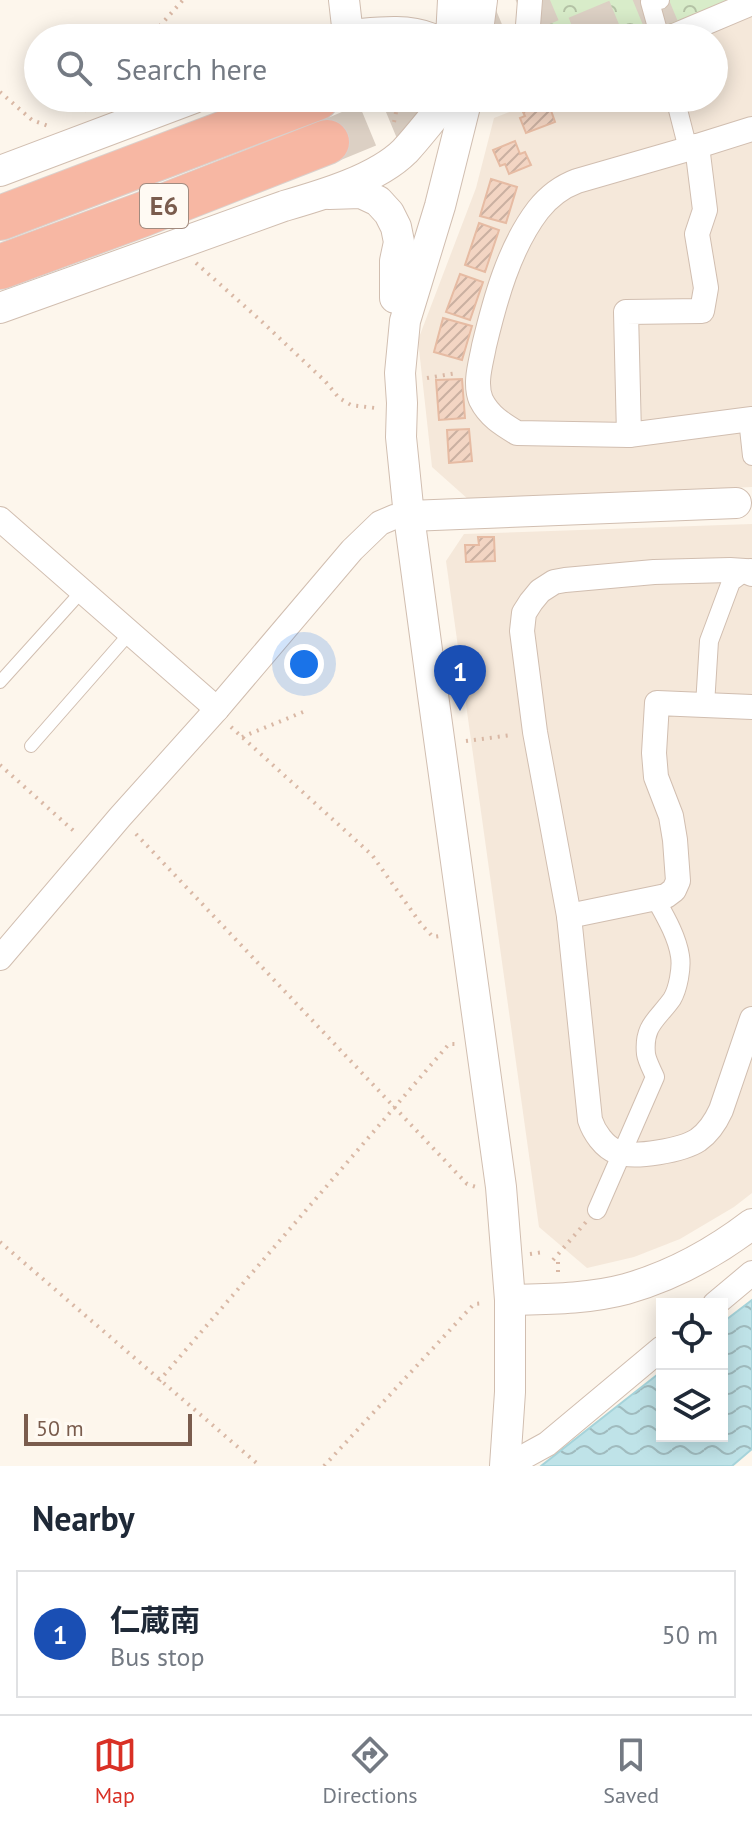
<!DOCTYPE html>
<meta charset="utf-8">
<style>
:root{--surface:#fff;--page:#f2f2f3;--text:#1f2937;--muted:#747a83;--line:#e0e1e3;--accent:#d93025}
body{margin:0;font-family:"PT Sans","Noto Sans JP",sans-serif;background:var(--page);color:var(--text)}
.controls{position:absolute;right:24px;bottom:24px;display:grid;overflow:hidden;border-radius:0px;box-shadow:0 4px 20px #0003}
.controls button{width:72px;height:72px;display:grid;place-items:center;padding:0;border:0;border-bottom:2px solid var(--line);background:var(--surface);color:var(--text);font:40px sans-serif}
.scale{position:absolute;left:24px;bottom:20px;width:168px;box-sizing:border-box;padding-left:8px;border:4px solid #7a5c4d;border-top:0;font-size:22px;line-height:28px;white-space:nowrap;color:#7a5c4d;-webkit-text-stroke:6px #fffaf3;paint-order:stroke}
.you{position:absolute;left:304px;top:664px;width:28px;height:28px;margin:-20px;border:6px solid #fff;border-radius:50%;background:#1a73e8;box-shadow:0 0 0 12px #1a73e833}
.badge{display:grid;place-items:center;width:52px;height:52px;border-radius:50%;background:var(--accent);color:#fff;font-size:26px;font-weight:700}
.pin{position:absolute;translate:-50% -66px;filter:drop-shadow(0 2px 4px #0008)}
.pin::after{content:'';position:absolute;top:42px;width:28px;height:24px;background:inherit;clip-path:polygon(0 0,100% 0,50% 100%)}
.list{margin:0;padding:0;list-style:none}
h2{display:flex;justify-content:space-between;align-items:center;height:104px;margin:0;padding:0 32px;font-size:34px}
h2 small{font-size:26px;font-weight:400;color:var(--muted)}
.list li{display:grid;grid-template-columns:52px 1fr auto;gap:24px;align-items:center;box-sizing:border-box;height:128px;margin:0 16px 16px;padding:0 16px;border:2px solid var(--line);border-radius:0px}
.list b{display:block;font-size:30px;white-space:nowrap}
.list p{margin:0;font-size:26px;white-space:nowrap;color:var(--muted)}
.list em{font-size:26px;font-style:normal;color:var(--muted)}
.icon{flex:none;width:44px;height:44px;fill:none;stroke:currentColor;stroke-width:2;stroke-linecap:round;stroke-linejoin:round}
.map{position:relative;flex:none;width:752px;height:1466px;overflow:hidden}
.search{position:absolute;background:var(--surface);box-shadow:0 4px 20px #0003;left:24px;right:24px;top:24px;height:88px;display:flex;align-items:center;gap:20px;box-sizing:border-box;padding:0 28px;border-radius:44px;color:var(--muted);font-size:30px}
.sheet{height:248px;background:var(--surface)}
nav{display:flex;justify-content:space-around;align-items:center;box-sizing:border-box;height:112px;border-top:2px solid var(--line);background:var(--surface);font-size:22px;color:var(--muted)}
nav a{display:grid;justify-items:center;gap:4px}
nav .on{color:var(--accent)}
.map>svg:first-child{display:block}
.residential{fill:#f5e8da}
.forest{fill:url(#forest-crowns)}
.water{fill:url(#water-waves);stroke:#a5d3da;stroke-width:2}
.building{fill:url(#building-hatch);stroke:#e6bba3;stroke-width:2}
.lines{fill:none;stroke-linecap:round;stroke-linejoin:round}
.motorway-tunnel{stroke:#dcd0c4;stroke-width:44;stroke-dasharray:44 22;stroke-linecap:butt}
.service-casing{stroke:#d1beb0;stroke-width:14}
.pedestrian-casing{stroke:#d1beb0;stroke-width:20}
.minor-casing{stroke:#d1beb0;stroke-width:26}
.tertiary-casing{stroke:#d1beb0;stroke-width:32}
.motorway-casing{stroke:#dad1cd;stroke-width:46}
.path{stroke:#d9b8a5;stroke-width:4;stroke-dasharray:2 6;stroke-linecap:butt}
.service{stroke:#fff;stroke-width:12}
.pedestrian{stroke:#fff;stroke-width:18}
.minor{stroke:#fff;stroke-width:24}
.tertiary{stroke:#fff;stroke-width:30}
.motorway{stroke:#f7b7a3;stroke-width:44}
.labels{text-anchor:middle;stroke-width:6;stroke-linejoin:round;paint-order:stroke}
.shield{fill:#fffaf3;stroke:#a28b7f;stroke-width:2}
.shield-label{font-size:26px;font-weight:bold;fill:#7a5c4d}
</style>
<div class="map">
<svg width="752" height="1466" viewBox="0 0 752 1466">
<defs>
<pattern id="forest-crowns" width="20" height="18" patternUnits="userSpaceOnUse" patternTransform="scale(2)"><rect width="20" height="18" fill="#d8ecc9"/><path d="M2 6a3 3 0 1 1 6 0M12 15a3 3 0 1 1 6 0" fill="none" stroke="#b4c2a5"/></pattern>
<pattern id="water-waves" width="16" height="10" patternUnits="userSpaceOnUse" patternTransform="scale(2)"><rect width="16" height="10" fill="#bfe3e8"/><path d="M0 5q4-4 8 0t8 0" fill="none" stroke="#a0bbbe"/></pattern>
<pattern id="building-hatch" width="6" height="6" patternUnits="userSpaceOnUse" patternTransform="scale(2)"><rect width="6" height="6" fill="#f3d5c3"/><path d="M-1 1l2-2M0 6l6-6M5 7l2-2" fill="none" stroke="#cab0a1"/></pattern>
</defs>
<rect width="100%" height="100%" fill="#fdf6ec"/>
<g class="residential">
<polygon points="752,15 752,487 469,500 432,467 418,340 476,188 494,118 545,98 714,98 714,38 696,38"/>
<polygon points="752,524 752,1193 734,1207 680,1239 634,1257 587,1268 539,1227 446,561 464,534"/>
</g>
<polygon class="forest" points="541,0 729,0 639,38 537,38"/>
<polygon class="water" points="752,1300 752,1449 732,1466 541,1466 662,1371 662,1436 722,1436 722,1323"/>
<g class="building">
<polygon points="548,102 555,122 526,133 520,118 525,116 523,112"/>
<polygon points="515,141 520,154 525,152 531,165 509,174 505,164 500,166 493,150"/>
<polygon points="491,179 517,187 506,223 480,216"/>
<polygon points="479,223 499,230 485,272 465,265"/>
<polygon points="460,274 483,282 470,320 446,312"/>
<polygon points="443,318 472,326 462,360 434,352"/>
<polygon points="462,379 465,418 439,420 436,380"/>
<polygon points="469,429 472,461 449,463 447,430"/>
<polygon points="478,537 494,537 495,561 466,562 465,545 479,545"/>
</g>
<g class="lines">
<g class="motorway-tunnel">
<polyline points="460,38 550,0"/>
<polyline points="577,38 669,0"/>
<polyline points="327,142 433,98"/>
</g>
<defs>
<g id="service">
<polyline points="0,682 82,591"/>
<polyline points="31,746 130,633"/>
</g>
<g id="pedestrian">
<polyline points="660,0 650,2 660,38"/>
<polyline points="675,98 688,149"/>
<polyline points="748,419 752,456"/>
<polyline points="705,705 709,641 731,582 750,568"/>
<path d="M597 1210 655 1077C652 1070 647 1061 646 1054 643 1025 658 1019 672 999 678 989 682 968 680 956 677 936 665 916 655 898"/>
</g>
<g id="minor">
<polyline points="527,38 530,0"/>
<polyline points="669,38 752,3"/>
<path d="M752 129 688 149 577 181C561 187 549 196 538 210 509 248 495 300 484 346 481 363 474 383 481 400 489 416 502 424 517 433L629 435 752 419"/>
<polyline points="629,435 626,312 702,311 706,288 697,234 705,210 697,146"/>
<polyline points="0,519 217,709"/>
<path d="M752 574 745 571 730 570 654 572 565 580 554 582 540 591 531 602 524 613 522 631 535 732 569 916 590 1120C594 1132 604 1147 617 1152 634 1159 683 1150 698 1140 708 1133 716 1121 721 1110L752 1019"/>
<polyline points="569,916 666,896 674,890 678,881 675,840 671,816 656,777 654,753 657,703 752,707"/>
<polyline points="0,958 120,817 217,709 352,550 380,523 394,517 409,516"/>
<polyline points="715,1304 752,1273"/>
<polyline points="507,1466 547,1444 662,1348"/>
</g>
<g id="tertiary">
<polyline points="344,0 348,35"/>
<path d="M341 38 348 35C375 33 405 28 430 38"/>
<polyline points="451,38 453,0"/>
<polyline points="477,38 482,0"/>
<polyline points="467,98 440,206 405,321 400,373 402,403 401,437 409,516 433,695 501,1187 510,1300 510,1392 505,1466"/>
<polyline points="0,171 194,98"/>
<polyline points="329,194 361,193 378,201 389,213 396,227 399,242 395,261 395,298"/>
<path d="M0 308 284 206C322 195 377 179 405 151 418 137 430 121 442 107"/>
<polyline points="409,516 736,503"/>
<path d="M510 1300C548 1299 589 1299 626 1289 672 1276 714 1253 752 1224"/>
</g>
<g id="motorway">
<polyline points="0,218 317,98"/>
<polyline points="0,267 141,215 327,142"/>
</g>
</defs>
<use href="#service" class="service-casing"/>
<use href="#pedestrian" class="pedestrian-casing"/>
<use href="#minor" class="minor-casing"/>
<use href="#tertiary" class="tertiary-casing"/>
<use href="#motorway" class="motorway-casing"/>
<g class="path">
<polyline points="149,38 183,0"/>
<polyline points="0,92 32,120 48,126"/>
<polyline points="84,111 96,98"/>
<polyline points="394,122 399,98"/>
<polyline points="196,263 259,319 325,381 339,398 351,405 375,408"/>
<polyline points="427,378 457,373"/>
<polyline points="231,727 372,855 421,924 433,937 440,936"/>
<polyline points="242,737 303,712"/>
<polyline points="466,741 512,735"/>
<polyline points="0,765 76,833"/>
<polyline points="136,834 467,1184 476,1187"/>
<polyline points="0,1242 260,1466"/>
<polyline points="530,1254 544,1252"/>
<polyline points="553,1260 586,1222"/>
<polyline points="558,1262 558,1274"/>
<polyline points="159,1381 449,1044 455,1044"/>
<polyline points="324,1466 474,1304 484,1303"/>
</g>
<use href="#service" class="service"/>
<use href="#pedestrian" class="pedestrian"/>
<use href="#minor" class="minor"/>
<use href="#tertiary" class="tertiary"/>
<use href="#motorway" class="motorway"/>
</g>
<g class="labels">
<rect class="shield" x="140" y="184" width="48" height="44" rx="6"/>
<g class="shield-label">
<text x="164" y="215">E6</text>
</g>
</g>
</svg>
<div class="controls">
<button><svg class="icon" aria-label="locate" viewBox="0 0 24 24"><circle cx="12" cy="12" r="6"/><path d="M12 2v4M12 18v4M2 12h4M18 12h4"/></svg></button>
<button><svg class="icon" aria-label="layers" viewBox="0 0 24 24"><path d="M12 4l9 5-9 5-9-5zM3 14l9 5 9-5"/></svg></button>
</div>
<div class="scale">50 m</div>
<div class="you"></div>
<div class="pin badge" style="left:460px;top:711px;background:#1a4fb4">1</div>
<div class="search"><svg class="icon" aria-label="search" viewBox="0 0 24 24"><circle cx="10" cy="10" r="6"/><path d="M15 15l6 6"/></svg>Search here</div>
</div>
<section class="sheet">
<h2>Nearby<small></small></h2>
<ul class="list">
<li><span class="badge" style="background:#1a4fb4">1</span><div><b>仁蔵南</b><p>Bus stop</p></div><em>50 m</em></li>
</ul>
</section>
<nav>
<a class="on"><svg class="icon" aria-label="map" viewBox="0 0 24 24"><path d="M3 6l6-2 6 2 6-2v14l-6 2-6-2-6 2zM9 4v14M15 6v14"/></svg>Map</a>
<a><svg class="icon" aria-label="directions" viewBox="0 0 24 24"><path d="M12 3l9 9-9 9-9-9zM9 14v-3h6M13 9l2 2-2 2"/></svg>Directions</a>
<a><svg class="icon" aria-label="saved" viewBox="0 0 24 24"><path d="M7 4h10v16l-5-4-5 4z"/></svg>Saved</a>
</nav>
